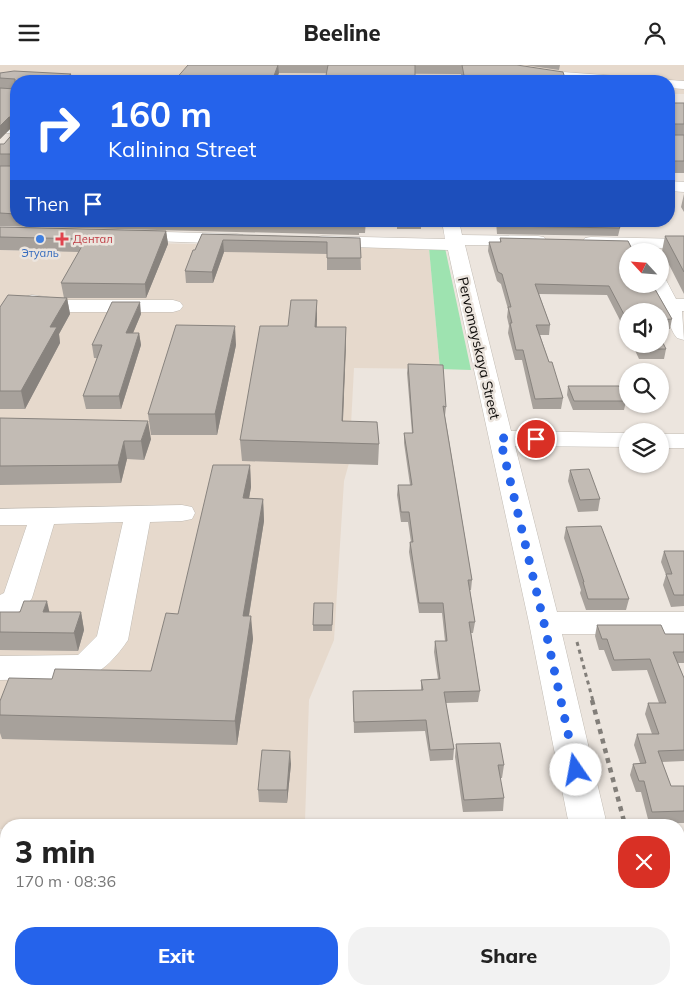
<!DOCTYPE html>
<html lang="en">
<head>
<meta charset="utf-8">
<style>
  :root { --surface:#fff; --page:#f2f2f2; --text:#222; --muted:#767676; --accent:#2563eb }
  body { margin:0; font-family:Mulish,sans-serif; background:var(--page); color:var(--text); height:100vh; display:flex; flex-direction:column; font-size:19px; white-space:nowrap }
  * { box-sizing:border-box; margin:0 }
  p { font-size:16px; color:var(--muted) }
  .icon { flex:none; width:28px; height:28px; fill:none; stroke:currentColor; stroke-width:2; stroke-linecap:round; stroke-linejoin:round }
  .map { position:relative; flex:1; overflow:hidden }
  .panel { position:absolute; left:0px; top:754px; width:685px; height:176px; display:flex; flex-direction:column; background:var(--surface); border-radius:20px 20px 0 0; box-shadow:0 1px 4px #0004 }
  .panel>* { flex:none }
  .hud { position:absolute; left:10px; top:10px; width:665px; height:152px; border-radius:20px; box-shadow:0 1px 4px #0004; background:#2563eb; color:#fff; overflow:hidden }
  .needle { width:32px; rotate:296deg }
  .tools { position:absolute; left:619px; top:178px; display:grid; gap:10px }
  .tools a { display:grid; place-items:center; width:50px; height:50px; border-radius:50%; background:var(--surface); box-shadow:0 1px 4px #0004; font-size:25px }
  .pin { position:absolute; display:grid; place-items:center; width:42px; height:42px; color:#fff; margin:-21px; border:2px solid #fff; border-radius:50%; box-shadow:0 1px 5px #0007 }
  .me { position:absolute; width:55px; margin:-28px; rotate:348deg; stroke-linejoin:round; filter:drop-shadow(0 0 4px #0008) }
  .turn { display:flex; align-items:center; gap:18px; height:105px; padding:0 15px; font-size:22px }
  .turn .icon { width:65px; height:65px; stroke-width:2.5 }
  .turn b { display:block; font-size:35px; line-height:42px }
  .then { display:flex; align-items:center; height:48px; padding:0 15px; background:#0003; gap:10px; font-size:19px }
  .round { display:grid; place-items:center; flex:none; width:52px; height:52px; border-radius:20px; background:var(--page) }
  .overview { display:flex; align-items:center; justify-content:space-between; height:85px; padding:0 15px }
  h1 { font-size:30px; font-weight:800; line-height:38px }
  .cta { display:flex; gap:10px; margin-top:auto; padding:10px 15px }
  .cta a { flex:1; height:58px; border-radius:20px; background:var(--accent); color:#fff; font-size:20px; font-weight:800; line-height:58px; text-align:center }
  .cta a+a { background:var(--page); color:var(--text) }
  header { display:flex; justify-content:space-between; align-items:center; height:65px; padding:0 15px; background:var(--surface); font-size:22px; font-weight:800 }
  .map>svg:first-child { display:block }
</style>
</head>
<body>
<header><svg class="icon" aria-label="menu" viewBox="0 0 24 24"><path d="M4 6h16M4 12h16M4 18h16"/></svg>Beeline<svg class="icon" aria-label="person" viewBox="0 0 24 24"><circle cx="12" cy="8" r="4"/><path d="M4 21q1-7 8-7t8 7"/></svg></header>
<div class="map">
<svg width="684" height="929" viewBox="0 0 684 929">
  <rect width="100%" height="100%" fill="#ece5de"/>
  <path fill="#e6d9cc" d="M0,0H684V29H669V16H16V24H0Z
    M79,177L429,183L440,304L354,303L349,398L344,416L334,575L309,635L305,756L149,760H6V764H0V185L61,187Z"/>
  <path fill="#9ee3b0" d="M429,183H445L471,305L440,304Z
    M121,924H538L539,929H52Z"/>
  <g fill="none" stroke-linecap="round" stroke-linejoin="round">
    <g stroke="#c2bcb4" stroke-width="1">
      <path id="minor" d="M527,2L549,6L631,12L637,16C600,18 559,18 523,9L521,6Z
        M669,15L684,16V24L669,23V16H665Z
        M0,60H16V68H0Z
        M669,116L684,117V127L669,126Z
        M442,156H459L462,170L538,171L544,172L547,176L544,180L538,181L465,180L511,366L628,368V382L515,381L557,547H684V569H562L607,760H569L529,558L448,185L322,181L316,180L313,176L316,172L322,171L445,174Z
        M130,166L237,169L243,170L246,174L243,178L237,179L124,175L121,171L124,167Z
        M591,172L684,174V184L585,181L582,177L585,173Z
        M660,214L666,215L676,234H684V246H682L684,275L677,273L674,269L649,219H660Z
        M32,230L68,235H173L180,237L183,241L180,245L173,247H68L25,240L22,236L25,232Z
        M660,369H684V383H660Z
        M182,440L192,442L195,448L192,454L182,456L150,457L128,575C118,590 103,607 86,613L0,615V591L78,590L97,571L123,457L54,459L32,533C25,545 13,551 0,554V530L4,528L27,460H0V444Z
        M0,883H6V923H0Z
        M601,924H644L646,929H602Z"/>
    </g>
    <path stroke="#827e79" stroke-width="3" stroke-dasharray="4 4" stroke-linecap="butt" d="M577,577L593,636"/>
    <path stroke="#827e79" stroke-width="4.5" stroke-dasharray="5 5" stroke-linecap="butt" d="M592,635L625,760
      M669,924L670,929"/>
    <use href="#minor" fill="#fff" fill-rule="evenodd"/>
  </g>
  <path fill="#a7a19b" d="M188,0H517L566,16H462L461,9L279,8Z
    M524,0H560L559,5Z
    M0,8L71,9V13H98V16H16V156H366L365,168H359V170L0,161V101H15H0V79H4L15,66V63H11L0,74Z
    M669,38H684V108H669Z
    M684,129V147L681,142Z
    M397,156H421V164H397Z
    M496,156H616L620,163L618,171L497,169Z
    M0,162L166,166L168,179L146,233H64H67L70,249L59,269L60,278L25,344H0V242L64,233L61,218L79,187L0,185Z
    M202,169L360,173L361,205H327V189L224,187L213,218H186L185,206L195,185Z
    M665,171H684V229L662,186Z
    M500,173L628,176L672,254L670,264H660V246H628V271L607,230L539,229L550,260L549,270H540L549,297L563,333L561,344H533L522,295H515L508,268L509,261L507,252L508,244L501,219L497,216L488,186L489,177H500Z
    M141,249L133,268H139L141,280L121,344H86L83,331L97,293H94L92,280Z
    M317,254V262H346L343,356L379,379L378,400L242,396L240,375L288,261Z
    M632,279H660L666,284L664,294H639Z
    M236,280L217,370H151L148,349Z
    M408,299L446,342L445,351L472,515L471,525H470L475,557L473,568H471L480,626L478,637L446,638L454,684L453,695L430,696L425,666L354,668L353,626L421,625V615L438,614L434,587L435,576H445L442,548H419L409,487L410,477H411L408,457H401L397,430L398,420H410L404,378V368H412L407,308Z
    M568,321L626,336L624,345H573L567,330Z
    M0,353L151,374L144,395L127,394L121,418L0,420Z
    M250,400L251,422L249,433L263,434L264,456L249,551L253,574L237,680L2,674L0,668V636L52,614L151,606L178,549Z
    M570,405L600,434L598,446L578,447L568,416Z
    M566,462L629,534L626,545H586L580,528L581,525L564,473Z
    M664,486H684V541L671,542L663,520L666,510L661,497Z
    M333,545L332,566H313V560Z
    M0,547H81L84,565L78,586L0,585Z
    M597,560L665,569H684V598H678L684,613V696L662,697L671,721H684V758H649L641,727H636L630,710L633,699L640,698L634,680L637,669H652L645,649L648,638H659L647,605L612,606L604,585H599L595,571Z
    M456,679L504,700L502,713H500L504,733L503,746L463,747L455,692Z
    M291,699L287,738L259,737L258,725Z
    M679,788H684V820H679Z
    M0,800H6V850L0,851Z"/>
  <path fill="#88837e" d="M278,0L279,8L276,16H272Z
    M71,9L72,16L65,13Z
    M9,52H15L16,63H11L0,74V61Z
    M166,166L168,179L146,233L145,219Z
    M223,175L224,187L213,218L212,207Z
    M67,233L70,249L59,269L60,278L25,344L21,326L50,262Z
    M317,235V254L315,281V262Z
    M140,237L141,249L128,280L126,268Z
    M235,261L236,280L217,370L215,349Z
    M346,262V281L342,377V356Z
    M139,268L141,280L121,344L119,331Z
    M148,356L151,374L144,395L141,376Z
    M124,376L127,394L121,418L118,400Z
    M250,400L251,422L245,456L243,433Z
    M263,434L264,456L245,574L243,551Z
    M47,536L51,554L43,547Z
    M81,547L84,565L78,586L74,568Z
    M251,551L253,574L237,680L235,656Z
    M290,686L291,699L287,738V725Z"/>
  <path fill="#c2bbb4" stroke="#88837e" d="M188,0H278L272,16H174Z
    M328,0H415V16H325Z
    M462,0H517L563,7L566,16H465Z
    M14,6L71,9L65,13H98L96,16H16V149L0,148V101H15V89H0V79H4L15,66V52H9L0,61V23L15,24V14L0,13V8Z
    M669,38H684V59H670V70H684V96H669Z
    M332,156H359V157Z
    M497,156H616L620,163L498,161Z
    M0,162L166,166L145,219L61,218L86,174L0,172Z
    M202,169L360,173L361,193H327V177L223,175L212,207L185,206L193,185H195Z
    M665,171H684V207Z
    M500,173L628,176L633,186H628V219H652L672,254L660,255V246H628V257L609,221L535,219L550,260H536L549,297H552L563,333L535,334L523,285H516L510,258H512L508,242H511L502,209L498,207L489,177H501Z
    M8,230L67,233L50,262H57L21,326H0V242Z
    M291,235H317L315,262H346L342,356L377,357L379,379L240,375L260,261H288Z
    M112,237H140L126,268H139L119,331H83L102,280H92Z
    M176,260L235,261L215,349H148Z
    M660,272L666,284H641L639,279H660Z
    M408,299L443,300L446,342L443,341L472,515H468L475,557H469L480,626L444,627L454,684L430,685L426,655L354,657L353,626L423,625L421,615L440,614L435,576H447L443,538H419L410,477H413L409,447H401L398,420H412L404,368H413Z
    M568,321H619L626,336H574Z
    M0,353L148,356L141,376H124L118,400L0,401Z
    M213,400H250L243,433L263,434L243,551H251L235,656L0,650V636L9,613L52,614L55,604L151,606L166,548L178,549Z
    M589,404L600,434L580,435L570,405Z
    M601,461L629,534H588L583,517H584L566,462Z
    M664,486H684V530H674L666,509H672Z
    M24,536H47L43,547H81L74,568L0,567V547H20Z
    M314,538H333L332,560H313Z
    M597,560H661L665,569H684V587H673L684,613V685L658,686L671,721H684V746L652,747L644,716H639L633,699L646,698L637,669H659L648,638H666L650,594L614,595L607,574H602Z
    M500,678L504,700H498L504,733L464,735L456,679Z
    M262,685L290,686L287,725H258Z
    M679,788H684V809L679,810Z
    M0,800H6V839H0Z"/>
  <g fill="none" stroke-linecap="round" stroke-linejoin="round">
    <path stroke="#2563eb" stroke-width="9" stroke-dasharray="0 16.2" d="M536,374L500,373L544,558L576,705"/>
  </g>
  <circle fill="#3f7fe0" stroke="#ece5de" stroke-width="2" cx="40" cy="174" r="5"/>
  <path fill="#e0444e" stroke="#ece5de" stroke-width="2" d="M59.5 166.5h5v5h5v5h-5v5h-5v-5h-5v-5h5z"/>
  <g text-anchor="middle" stroke-width="5" stroke-linejoin="round" paint-order="stroke">
    <g font-size="11" fill="#be3a42" stroke="#ece5de" text-anchor="start">
      <text x="73" y="178">Дентал</text>
    </g>
    <g font-size="11" fill="#366cbe" stroke="#ece5de">
      <text x="40" y="192">Этуаль</text>
    </g>
    <g font-size="14" fill="#0d0b09" stroke="#ece5de">
      <text transform="translate(479 283) rotate(77)" y="5">Pervomayskaya Street</text>
    </g>
  </g>
</svg>
<div class="tools">
<a><svg class="needle" viewBox="-14 -14 28 28"><path d="M0-13l5 13h-10z" fill="#e53935"/><path d="M0 13l5-13h-10z" fill="#767676"/></svg></a>
<a><svg class="icon" aria-label="sound" viewBox="0 0 24 24"><path d="M4 9h4l5-4v14l-5-4H4zM17 9q2 3 0 6"/></svg></a>
<a><svg class="icon" aria-label="search" viewBox="0 0 24 24"><circle cx="10" cy="10" r="6"/><path d="M15 15l6 6"/></svg></a>
<a><svg class="icon" aria-label="layers" viewBox="0 0 24 24"><path d="M12 4l9 5-9 5-9-5zM3 14l9 5 9-5"/></svg></a>
</div>
<div class="pin" style="left:536px;top:374px;background:#d93025"><svg class="icon" aria-label="arrive" viewBox="0 0 24 24"><path d="M6 21V4h12l-3 4 3 4H6"/></svg></div>
<svg class="me" style="left:576px;top:705px" viewBox="-20 -20 40 40"><circle r="19" fill="#fff"/><path d="M0-13L10 11 0 6-10 11z" fill="#2563eb"/></svg>
<div class="hud">
<div class="turn"><svg class="icon" aria-label="right" viewBox="0 0 24 24"><path d="M7 20v-9h11M14 6l5 5-5 5"/></svg><div><b>160 m</b>Kalinina Street</div></div>
<div class="then">Then<svg class="icon" aria-label="arrive" viewBox="0 0 24 24"><path d="M6 21V4h12l-3 4 3 4H6"/></svg></div>
</div>
<section class="panel">
<div class="overview"><div><h1>3 min</h1><p>170 m · 08:36</p></div><a class="round" style="background:#d93025;color:#fff"><svg class="icon" aria-label="close" viewBox="0 0 24 24"><path d="M6 6l12 12M18 6L6 18"/></svg></a></div>
<div class="cta"><a>Exit</a><a>Share</a></div>
</section>
</div>
</body>
</html>
